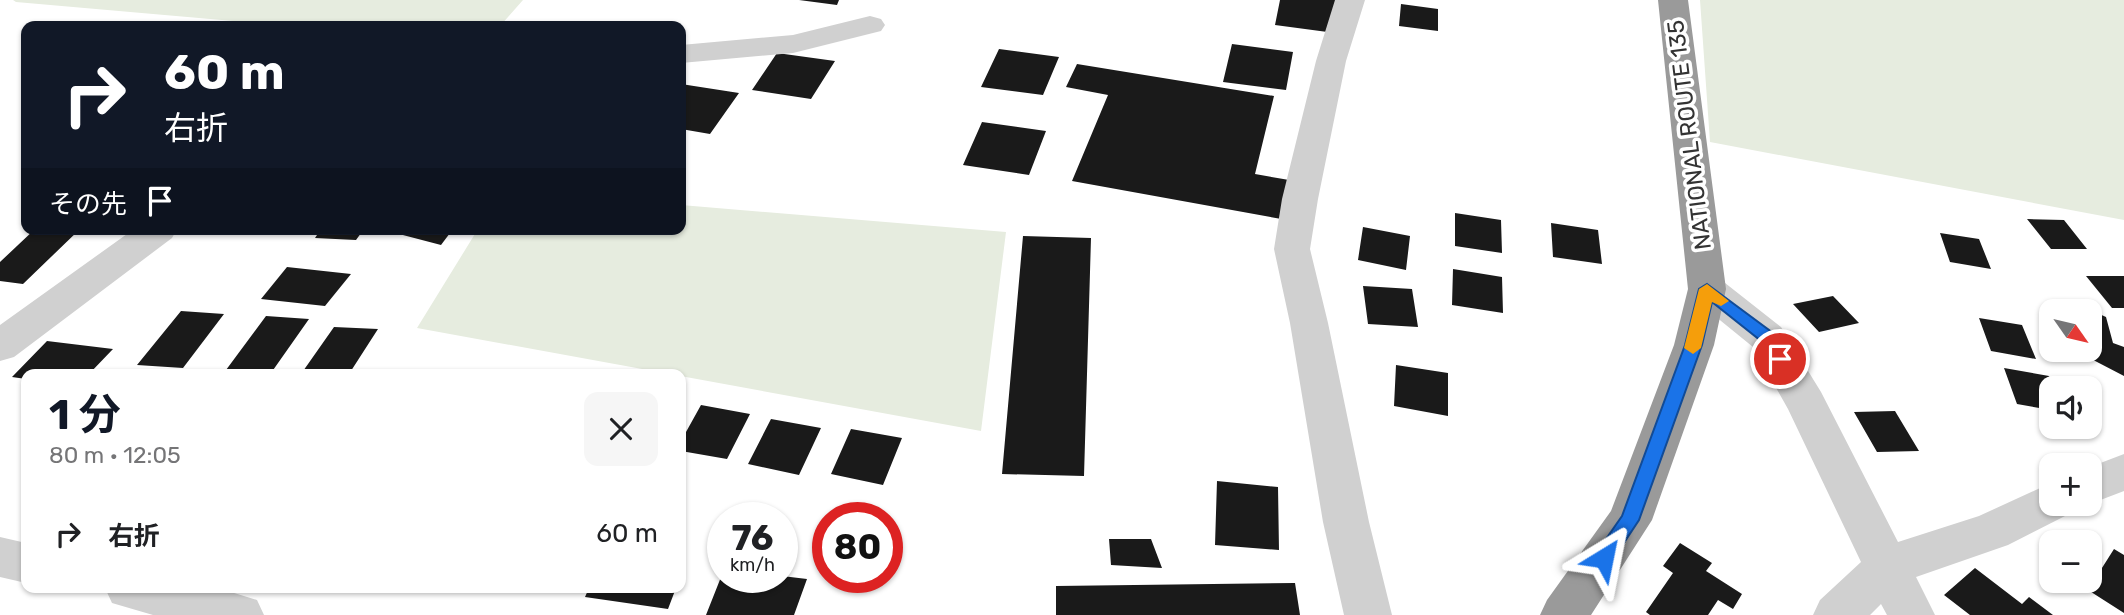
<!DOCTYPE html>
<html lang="ja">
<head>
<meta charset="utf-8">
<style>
  :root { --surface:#fff; --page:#f6f6f6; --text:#202124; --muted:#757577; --accent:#111827 }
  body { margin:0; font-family:Rubik,"Noto Sans JP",sans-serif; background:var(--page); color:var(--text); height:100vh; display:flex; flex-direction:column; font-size:26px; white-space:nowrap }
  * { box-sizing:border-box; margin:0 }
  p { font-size:23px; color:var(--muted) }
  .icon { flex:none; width:38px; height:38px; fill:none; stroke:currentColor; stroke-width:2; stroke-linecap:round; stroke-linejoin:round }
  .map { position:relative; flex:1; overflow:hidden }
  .drawer { position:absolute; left:21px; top:369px; width:665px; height:224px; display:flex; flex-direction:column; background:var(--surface); border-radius:14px; box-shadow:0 2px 5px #0004 }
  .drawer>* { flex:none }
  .hud { position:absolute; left:21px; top:21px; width:665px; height:214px; border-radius:14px; box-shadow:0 2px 5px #0004; background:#111827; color:#fff; overflow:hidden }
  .needle { width:46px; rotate:124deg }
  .fabs { position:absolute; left:2039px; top:299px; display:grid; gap:14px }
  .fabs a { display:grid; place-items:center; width:63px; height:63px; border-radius:14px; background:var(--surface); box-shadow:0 2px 5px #0004; font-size:35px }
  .speed { position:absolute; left:707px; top:502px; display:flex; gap:14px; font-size:35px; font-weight:700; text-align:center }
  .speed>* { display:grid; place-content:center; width:91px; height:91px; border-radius:50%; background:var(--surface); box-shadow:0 2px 5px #0004; line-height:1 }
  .speed small { font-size:18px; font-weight:400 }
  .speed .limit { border:10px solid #d22; background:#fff; color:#111 }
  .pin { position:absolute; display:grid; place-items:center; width:60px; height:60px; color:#fff; margin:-30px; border:4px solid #fff; border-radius:50%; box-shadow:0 2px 7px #0007 }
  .me { position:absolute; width:77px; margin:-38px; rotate:35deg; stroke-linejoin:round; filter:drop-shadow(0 0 5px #0008) }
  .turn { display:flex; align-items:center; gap:24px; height:147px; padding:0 28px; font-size:32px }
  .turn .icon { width:91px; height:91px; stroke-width:2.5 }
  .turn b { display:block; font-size:49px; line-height:60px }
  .then { display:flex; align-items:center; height:66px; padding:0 28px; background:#0003; gap:14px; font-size:26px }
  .round { display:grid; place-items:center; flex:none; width:74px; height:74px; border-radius:14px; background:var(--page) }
  .headline { display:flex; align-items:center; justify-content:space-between; height:119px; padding:0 28px }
  h1 { font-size:42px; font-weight:700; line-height:52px; color:var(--accent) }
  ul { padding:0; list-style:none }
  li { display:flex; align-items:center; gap:21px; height:91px; padding:0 28px }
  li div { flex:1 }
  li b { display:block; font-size:26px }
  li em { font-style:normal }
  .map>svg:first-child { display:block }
</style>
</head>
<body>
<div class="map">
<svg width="2124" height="615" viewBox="0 0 2124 615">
  <rect width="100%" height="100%" fill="#fff"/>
  <path fill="#e6ecdf" d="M13,0H523L500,26H289L16,2Z
    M1700,0H2124V220L1710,142Z
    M681,205L1006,232L981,431L417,328L478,229H681Z"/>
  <path fill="#1a1a1a" d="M799,0H839L837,5Z
    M1280,0H1339L1335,33L1275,25Z
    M1401,4L1438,9V31L1399,26Z
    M1232,44L1293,52L1286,90L1223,82Z
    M999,49L1059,57L1043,95L981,87Z
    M777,53L835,61L811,99L752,90Z
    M1077,64L1274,96L1255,174L1295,181L1287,220L1072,181L1108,95L1066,87Z
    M681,84L739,93L710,134L681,129Z
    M982,122L1046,131L1029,175L963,165Z
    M1455,213L1501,220L1502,253L1455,246Z
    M2027,219L2064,220L2087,249H2051Z
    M1551,223L1598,230L1602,264L1553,257Z
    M1363,227L1410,236L1406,270L1358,260Z
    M35,229H80L23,284L0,281V262Z
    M321,229H364L356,240L315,238Z
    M380,229H453L441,245Z
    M1940,233L1979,239L1991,269L1950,262Z
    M1023,236L1091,238L1084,476L1002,474Z
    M287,267L351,274L325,306L261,299Z
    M1453,269L1502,277L1503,313L1452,305Z
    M2086,276H2124V308H2112Z
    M1363,286L1412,289L1418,327L1368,324Z
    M1833,296L1859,323L1819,332L1793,304Z
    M2066,299L2106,317L2113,343L2124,347V376L2074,350H2090V312H2063Z
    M181,311L224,314L183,368L137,365Z
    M266,316L309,319L271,373L226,370Z
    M1979,318L2022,325L2036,359L1991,351Z
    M334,327L378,329L349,374H301Z
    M47,341L113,349L89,374H26V379L12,377Z
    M1396,365L1448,373V416L1394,406Z
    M2004,368L2049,376L2054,388H2051V410L2017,404Z
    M701,405L750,414L727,459L681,451V441Z
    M1895,411L1919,451L1877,452L1854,412Z
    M771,419L821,428L799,475L748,464Z
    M851,429L902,438L883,485L831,474Z
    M1217,481L1278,487L1279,550L1215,545Z
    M1109,539H1151L1162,568L1111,565Z
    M1680,543L1712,563L1706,571L1742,594L1733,609L1718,600L1708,615H1650L1646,612L1673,573L1663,566Z
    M2114,549L2124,555V613L2088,590Z
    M1975,568L2022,604L2029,597L2053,615H1970L1944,595Z
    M723,572V578L782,576L807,579L794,615H706Z
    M1295,583L1300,615H1056V586Z
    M589,588H676L668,609L585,597Z"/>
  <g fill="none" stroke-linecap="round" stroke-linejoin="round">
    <path fill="#d0d0d0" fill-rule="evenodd" d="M1335,0H1365L1346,61L1318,199L1310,249L1328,323L1369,522L1392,615H1344L1323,522L1290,323L1274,249L1282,199L1316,61Z
      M870,16L881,19L885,25L881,31L793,53L681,63V45L793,35Z
      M134,229H177L172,238L14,357L0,361V325Z
      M1707,275L1720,279L1781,327L1821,392L1898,542L1979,516L2051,483V504H2072L2067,515L2008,545L1916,577L1935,615H1887L1881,604L1870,615H1813L1820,600L1861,562L1788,409L1753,347L1694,299L1688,289L1694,279Z
      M2124,454V491L2090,504H2089L2090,467Z
      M0,537L26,543V583L0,577Z
      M105,588H218L257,600L264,615H153L112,603Z"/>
    <path fill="#9a9a9a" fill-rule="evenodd" d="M1658,0H1688L1726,289L1714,345L1652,520L1591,615H1540L1547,600L1611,511L1674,345L1688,289Z"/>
  </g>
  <path fill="#1a73e8" stroke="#114b97" stroke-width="2" d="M1707,284L1773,333L1788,359L1786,364H1774L1761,341L1712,302L1702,345L1639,520L1610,564L1604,566L1597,564L1594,558L1597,552L1622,516L1685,345L1699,289Z"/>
  <path fill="#f59e0b" d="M1707,284L1729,301L1721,306L1712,302L1701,348L1693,354L1684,348L1699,289Z"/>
  <g text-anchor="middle" stroke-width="7" stroke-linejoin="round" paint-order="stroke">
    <g font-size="23" fill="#333" stroke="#fff">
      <text transform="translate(1689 135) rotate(-97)" y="8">NATIONAL ROUTE 135</text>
    </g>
  </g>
</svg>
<div class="fabs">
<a><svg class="needle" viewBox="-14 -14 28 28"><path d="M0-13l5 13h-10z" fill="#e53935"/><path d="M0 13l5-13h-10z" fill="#757577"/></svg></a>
<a><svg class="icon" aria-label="sound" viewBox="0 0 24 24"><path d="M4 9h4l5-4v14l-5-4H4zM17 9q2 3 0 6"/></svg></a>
<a>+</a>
<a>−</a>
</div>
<div class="speed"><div>76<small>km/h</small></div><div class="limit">80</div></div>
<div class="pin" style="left:1780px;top:359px;background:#d93025"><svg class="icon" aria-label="arrive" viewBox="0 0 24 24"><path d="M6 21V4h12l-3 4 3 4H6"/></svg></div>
<svg class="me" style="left:1604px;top:558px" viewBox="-20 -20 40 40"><path d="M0-17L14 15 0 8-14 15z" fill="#1a73e8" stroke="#fff" stroke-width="4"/></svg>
<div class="hud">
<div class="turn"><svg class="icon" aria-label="right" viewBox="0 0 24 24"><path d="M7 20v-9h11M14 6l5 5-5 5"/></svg><div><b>60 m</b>右折</div></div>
<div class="then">その先<svg class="icon" aria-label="arrive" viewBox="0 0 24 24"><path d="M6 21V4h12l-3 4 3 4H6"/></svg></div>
</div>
<section class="drawer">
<div class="headline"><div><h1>1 分</h1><p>80 m · 12:05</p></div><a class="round"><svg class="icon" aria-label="close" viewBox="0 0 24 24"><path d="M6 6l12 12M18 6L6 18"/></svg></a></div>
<ul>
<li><svg class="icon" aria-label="right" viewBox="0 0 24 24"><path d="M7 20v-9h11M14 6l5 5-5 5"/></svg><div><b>右折</b></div><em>60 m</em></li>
</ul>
</section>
</div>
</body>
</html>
